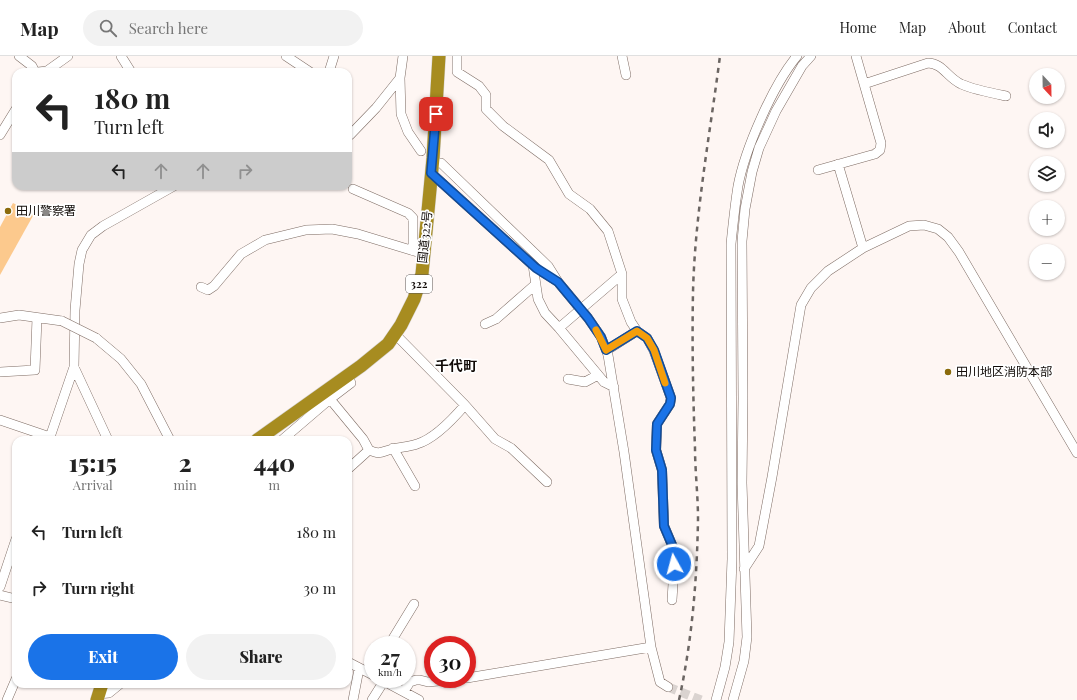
<!DOCTYPE html>
<html lang="en">
<head>
<meta charset="utf-8">
<style>
  :root { --surface:#fff; --page:#f2f2f2; --text:#222; --muted:#767676; --line:#e0e0e0; --accent:#1a73e8 }
  body { margin:0; font-family:"Playfair Display","Noto Sans JP",serif; background:var(--page); color:var(--text); height:100vh; display:flex; flex-direction:column; font-size:15px; white-space:nowrap }
  * { box-sizing:border-box; margin:0 }
  p { font-size:13px; color:var(--muted) }
  .icon { flex:none; width:22px; height:22px; fill:none; stroke:currentColor; stroke-width:2; stroke-linecap:round; stroke-linejoin:round }
  .map { position:relative; flex:1; overflow:hidden }
  .sheet { position:absolute; left:12px; top:380px; width:340px; height:252px; display:flex; flex-direction:column; background:var(--surface); border-radius:12px; box-shadow:0 1px 3px #0004 }
  .sheet>* { flex:none }
  .guide { position:absolute; left:12px; top:12px; width:340px; height:122px; border-radius:12px; box-shadow:0 1px 3px #0004; background:#fff; color:var(--text); overflow:hidden }
  .needle { width:26px; rotate:158deg }
  .fabs { position:absolute; left:1029px; top:12px; display:grid; gap:8px }
  .fabs a { display:grid; place-items:center; width:36px; height:36px; border-radius:50%; background:var(--surface); box-shadow:0 1px 3px #0004; font-size:20px }
  .speed { position:absolute; left:364px; top:580px; display:flex; gap:8px; font-size:20px; font-weight:700; text-align:center }
  .speed>* { display:grid; place-content:center; width:52px; height:52px; border-radius:50%; background:var(--surface); box-shadow:0 1px 3px #0004; line-height:1 }
  .speed small { font-size:10px; font-weight:400 }
  .speed .limit { border:6px solid #d22; background:#fff; color:#111 }
  .pin { position:absolute; display:grid; place-items:center; width:34px; height:34px; color:#fff; margin:-17px; border-radius:8px; box-shadow:0 2px 6px #0006 }
  .me { position:absolute; width:44px; margin:-22px; rotate:353deg; stroke-linejoin:round; filter:drop-shadow(0 0 3px #0008) }
  .turn { display:flex; align-items:center; gap:14px; height:84px; padding:0 16px; font-size:18px }
  .turn .icon { width:52px; height:52px; stroke-width:2.5 }
  .turn b { display:block; font-size:28px; line-height:34px }
  .lanes { display:flex; align-items:center; height:38px; padding:0 16px; background:#0003; justify-content:center; gap:20px; direction:ltr }
  .lanes .off { opacity:.35 }
  .eta { display:flex; justify-content:space-evenly; align-items:center; height:68px; text-align:center }
  .eta b { font-size:24px; font-weight:800; line-height:28px }
  .action { display:flex; gap:8px; margin-top:auto; padding:8px 16px }
  .action a { flex:1; height:46px; border-radius:24px; background:var(--accent); color:#fff; font-size:16px; font-weight:800; line-height:46px; text-align:center }
  .action a+a { background:var(--page); color:var(--text) }
  ul { padding:0; list-style:none }
  li { display:flex; align-items:center; gap:12px; height:56px; padding:0 16px }
  li div { flex:1 }
  li b { display:block; font-size:15px }
  li em { font-style:normal }
  header { display:flex; align-items:center; gap:24px; box-sizing:border-box; height:56px; padding:0 20px; background:var(--surface); border-bottom:1px solid var(--line) }
  header strong { font-size:19px }
  nav { display:flex; gap:22px; margin-inline-start:auto; font-size:14px }
  .search { width:280px; height:36px; background:var(--page); display:flex; align-items:center; gap:10px; box-sizing:border-box; padding:0 14px; border-radius:22px; color:var(--muted); font-size:15px }
  .map>svg:first-child { display:block }
</style>
</head>
<body>
<header>
<strong>Map</strong>
<div class="search"><svg class="icon" aria-label="search" viewBox="0 0 24 24"><circle cx="10" cy="10" r="6"/><path d="M15 15l6 6"/></svg>Search here</div>
<nav><a>Home</a><a>Map</a><a>About</a><a>Contact</a></nav>
</header>
<div class="map">
<svg width="1077" height="644" viewBox="0 0 1077 644">
  <rect width="100%" height="100%" fill="#fef6f3"/>
  <path fill="#fcc98d" d="M13,147L34,158L0,219V171Z"/>
  <g fill="none" stroke-linecap="round" stroke-linejoin="round">
    <path stroke="#dad3d0" stroke-width="9" stroke-dasharray="9 4.5" stroke-linecap="butt" d="M668,631L701,644"/>
    <g stroke="#7e6c64" stroke-width="10">
      <path id="minor" d="M19,0L32,10L35,16
        M121,0L131,16
        M286,0L310,16
        M403,0L400,22L401,58L408,76L421,95
        M457,0V16L479,30L486,39V53L503,70L549,104L569,138L590,153L608,175L622,218V243L631,266L637,275L607,294
        M622,0L626,19
        M38,16L47,15L68,0
        M329,16L334,0
        M864,28L928,7C942,7 948,22 961,28C975,34 991,37 1006,40
        M0,79L16,53
        M348,80L350,79L376,52L400,22
        M441,107L548,210L558,226L588,262L601,281L608,299L624,396L651,591L660,626L668,631
        M838,108L863,192
        M818,114L875,98L880,94L881,87L856,0
        M431,117L536,212L557,225
        M353,133L408,157L413,162V195
        M533,209L538,243L545,257L559,272L622,218
        M201,231L208,234L214,230L241,198L265,184L306,174L332,173L358,178L424,198
        M0,262L19,259L62,265
        M485,268L496,263L536,228
        M559,272L604,326L614,331
        M637,275L647,282L654,295L671,342L670,348L657,368L656,394L662,414L664,470L675,496L672,544
        M395,278L465,349L495,383L511,392L547,426
        M96,282L121,303L141,328L170,384
        M74,311L108,384
        M0,316L35,314L37,262
        M346,321L351,327L330,343L363,383L369,394
        M568,323L585,326L598,319
        M0,364L50,381
        M49,384L74,311L75,254L79,208L82,194L91,179L103,170L174,130
        M282,384L330,343
        M393,392L415,430
        M348,413L369,394C380,399 381,396 392,393C400,391 409,391 417,388C434,383 453,363 465,349
        M744,513L759,490L772,421L801,249L811,232L828,215L863,192L909,170L924,169L938,173L948,181L959,196L1077,397
        M0,531L16,483
        M0,539L16,543
        M389,589L414,548
        M348,606L373,619
        M467,622L651,591
        M380,623L419,644
        M404,635L410,626L416,624H420L428,626L459,623
        M98,638L109,637L120,628
        M7,644L16,623
        M353,644L359,613
        M372,644L384,625
        M716,644L725,611L729,586L732,503L731,188C733,168 735,149 738,130C745,93 773,29 797,0
        M733,644L744,605L747,581L742,427L743,342L742,185L745,153L752,116L759,92L776,55L802,10L811,0"/>
    </g>
    <g stroke="#d4d3d3" stroke-width="14">
      <path id="highway" d="M257,384L361,310L388,288L401,269L414,243L422,218L433,102L439,0
        M97,644L102,628"/>
    </g>
    <use href="#minor" stroke="#fff" stroke-width="9"/>
    <use href="#highway" stroke="#a78c20" stroke-width="13"/>
    <path stroke="#6b6562" stroke-width="2.5" stroke-dasharray="5 5" stroke-linecap="butt" d="M679,644C692,585 697,524 698,463C698,439 695,415 695,392C693,340 692,287 693,236C695,157 710,78 720,0"/>
    <g stroke="#7e6c64" stroke-width="10" stroke-linecap="butt">
      <path id="minor-bridge" d="M62,265L96,282"/>
    </g>
    <use href="#minor-bridge" stroke="#fff" stroke-width="9"/>
  </g>
  <g fill="none" stroke-linecap="round" stroke-linejoin="round">
    <g stroke="#114b97" stroke-width="10">
      <path id="route" d="M436,58L431,117L536,212L558,226L588,262L601,281L606,294L637,275L647,282L654,294L671,342L670,348L657,368L656,394L662,414L664,470L675,496L674,508"/>
    </g>
    <use href="#route" stroke="#1a73e8" stroke-width="7"/>
    <path stroke="#f59e0b" stroke-width="7" d="M596,274L606,294L637,275L647,282L654,294L665,327"/>
  </g>
  <g fill="#8b6a0b" stroke="#fff" stroke-width="1.5">
    <circle cx="8" cy="155" r="4"/>
    <circle cx="948" cy="316" r="4"/>
  </g>
  <g text-anchor="middle" stroke-width="3.5" stroke-linejoin="round" paint-order="stroke">
    <rect fill="#fff" stroke="#585452" stroke-width="1" x="406" y="219" width="26" height="18" rx="3"/>
    <g font-size="11" font-weight="bold" fill="#110b08">
      <text x="419" y="232">322</text>
    </g>
    <g font-size="12" fill="#110b08" stroke="#fff" text-anchor="start">
      <text x="16" y="159">田川警察署</text>
      <text x="956" y="320">田川地区消防本部</text>
    </g>
    <g font-size="12" fill="#110b08" stroke="#fff">
      <text transform="translate(425 181) rotate(-84)" y="4">国道322号</text>
    </g>
    <g font-size="14" font-weight="bold" fill="#110b08" stroke="#fff">
      <text x="456" y="315">千代町</text>
    </g>
  </g>
</svg>
<div class="fabs">
<a><svg class="needle" viewBox="-14 -14 28 28"><path d="M0-13l5 13h-10z" fill="#e53935"/><path d="M0 13l5-13h-10z" fill="#767676"/></svg></a>
<a><svg class="icon" aria-label="sound" viewBox="0 0 24 24"><path d="M4 9h4l5-4v14l-5-4H4zM17 9q2 3 0 6"/></svg></a>
<a><svg class="icon" aria-label="layers" viewBox="0 0 24 24"><path d="M12 4l9 5-9 5-9-5zM3 14l9 5 9-5"/></svg></a>
<a>+</a>
<a>−</a>
</div>
<div class="speed"><div>27<small>km/h</small></div><div class="limit">30</div></div>
<div class="pin" style="left:436px;top:58px;background:#d93025"><svg class="icon" aria-label="arrive" viewBox="0 0 24 24"><path d="M6 21V4h12l-3 4 3 4H6"/></svg></div>
<svg class="me" style="left:674px;top:508px" viewBox="-20 -20 40 40"><circle r="17" fill="#1a73e8" stroke="#fff" stroke-width="3"/><path d="M0-11L8 9 0 5-8 9z" fill="#fff"/></svg>
<div class="guide">
<div class="turn"><svg class="icon" aria-label="left" viewBox="0 0 24 24"><path d="M17 20v-9H6M10 6l-5 5 5 5"/></svg><div><b>180 m</b>Turn left</div></div>
<div class="lanes"><svg class="icon" aria-label="left" viewBox="0 0 24 24"><path d="M17 20v-9H6M10 6l-5 5 5 5"/></svg><svg class="icon off" aria-label="ahead" viewBox="0 0 24 24"><path d="M12 20V5M6 11l6-6 6 6"/></svg><svg class="icon off" aria-label="ahead" viewBox="0 0 24 24"><path d="M12 20V5M6 11l6-6 6 6"/></svg><svg class="icon off" aria-label="right" viewBox="0 0 24 24"><path d="M7 20v-9h11M14 6l5 5-5 5"/></svg></div>
</div>
<section class="sheet">
<div class="eta">
<div><b>15:15</b><p>Arrival</p></div>
<div><b>2</b><p>min</p></div>
<div><b>440</b><p>m</p></div>
</div>
<ul>
<li><svg class="icon" aria-label="left" viewBox="0 0 24 24"><path d="M17 20v-9H6M10 6l-5 5 5 5"/></svg><div><b>Turn left</b></div><em>180 m</em></li>
<li><svg class="icon" aria-label="right" viewBox="0 0 24 24"><path d="M7 20v-9h11M14 6l5 5-5 5"/></svg><div><b>Turn right</b></div><em>30 m</em></li>
</ul>
<div class="action"><a>Exit</a><a>Share</a></div>
</section>
</div>
</body>
</html>
